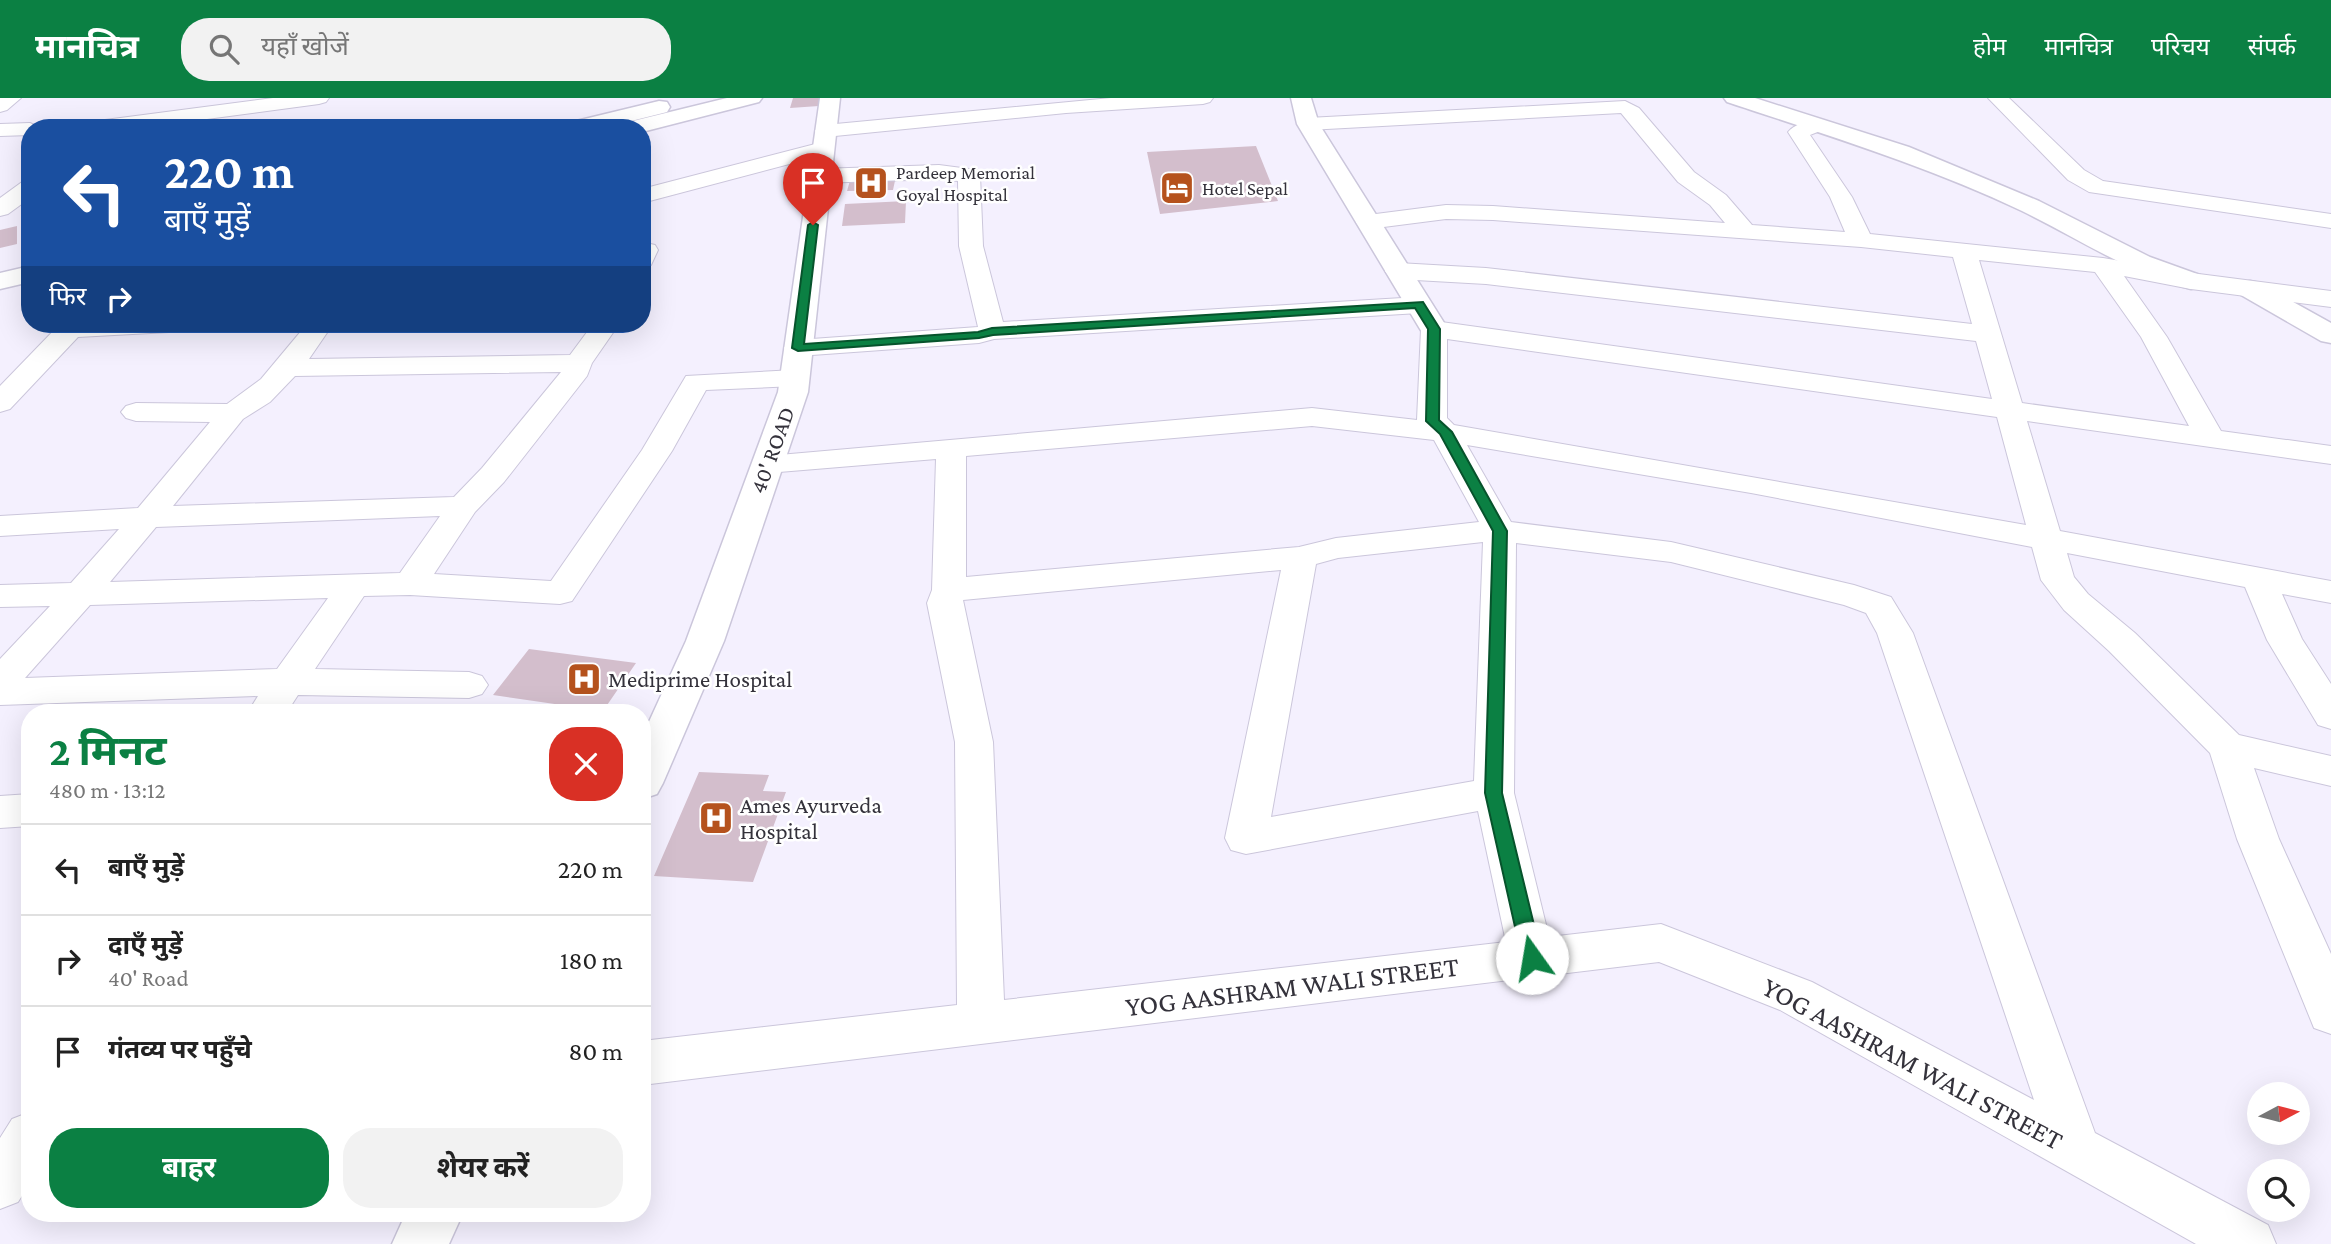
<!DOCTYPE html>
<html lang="hi">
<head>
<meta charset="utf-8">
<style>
  :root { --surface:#fff; --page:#f2f2f2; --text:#222; --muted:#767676; --line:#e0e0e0; --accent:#0b8043 }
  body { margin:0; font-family:"Crimson Pro","Noto Sans Devanagari",serif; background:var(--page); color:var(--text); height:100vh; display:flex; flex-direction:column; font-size:26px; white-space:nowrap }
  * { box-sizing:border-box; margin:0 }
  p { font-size:23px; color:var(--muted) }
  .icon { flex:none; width:38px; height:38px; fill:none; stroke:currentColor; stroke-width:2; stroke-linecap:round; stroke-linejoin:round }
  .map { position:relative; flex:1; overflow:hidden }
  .drawer { position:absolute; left:21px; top:606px; width:630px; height:518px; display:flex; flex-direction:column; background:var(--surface); border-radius:28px; box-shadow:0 7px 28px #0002 }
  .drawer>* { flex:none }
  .guide { position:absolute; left:21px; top:21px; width:630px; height:214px; border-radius:28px; box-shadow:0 7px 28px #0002; background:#1a4fa0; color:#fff; overflow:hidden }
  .needle { width:46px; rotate:83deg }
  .controls { position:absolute; left:2247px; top:984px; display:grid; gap:14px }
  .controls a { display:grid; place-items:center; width:63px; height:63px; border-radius:50%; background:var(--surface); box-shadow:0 7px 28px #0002; font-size:35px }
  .pin { position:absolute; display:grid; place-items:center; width:60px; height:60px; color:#fff; margin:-72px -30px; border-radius:50% 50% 50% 0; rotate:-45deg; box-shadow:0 0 7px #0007 }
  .pin .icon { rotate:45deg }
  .me { position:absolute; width:77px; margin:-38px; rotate:347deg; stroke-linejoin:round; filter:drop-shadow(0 0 5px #0008) }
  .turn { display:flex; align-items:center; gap:24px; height:147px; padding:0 28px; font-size:32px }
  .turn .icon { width:91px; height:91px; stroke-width:2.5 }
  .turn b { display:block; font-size:49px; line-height:60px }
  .then { display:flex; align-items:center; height:66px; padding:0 28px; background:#0003; gap:14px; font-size:26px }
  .round { display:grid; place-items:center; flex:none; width:74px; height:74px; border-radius:28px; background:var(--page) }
  .head { display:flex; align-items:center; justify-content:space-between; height:119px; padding:0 28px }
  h1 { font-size:42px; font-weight:700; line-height:52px; color:var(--accent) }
  .button { display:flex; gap:14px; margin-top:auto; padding:14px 28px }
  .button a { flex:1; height:80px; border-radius:28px; background:var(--accent); color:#fff; font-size:28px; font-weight:700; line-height:80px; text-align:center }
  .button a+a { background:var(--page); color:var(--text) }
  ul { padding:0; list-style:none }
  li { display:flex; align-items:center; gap:21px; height:91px; padding:0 28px; border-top:2px solid var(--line) }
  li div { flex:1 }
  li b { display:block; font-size:26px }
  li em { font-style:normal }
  header { display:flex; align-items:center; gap:42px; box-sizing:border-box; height:98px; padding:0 35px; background:var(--accent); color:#fff }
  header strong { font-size:33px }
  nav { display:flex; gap:38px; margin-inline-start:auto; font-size:24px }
  .search { width:490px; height:63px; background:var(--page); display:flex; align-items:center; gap:18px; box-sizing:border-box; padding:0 24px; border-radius:28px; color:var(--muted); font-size:26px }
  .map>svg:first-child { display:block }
</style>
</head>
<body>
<header>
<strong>मानचित्र</strong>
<div class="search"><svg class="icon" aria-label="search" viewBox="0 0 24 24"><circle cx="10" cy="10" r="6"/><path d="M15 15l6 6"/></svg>यहाँ खोजें</div>
<nav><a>होम</a><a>मानचित्र</a><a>परिचय</a><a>संपर्क</a></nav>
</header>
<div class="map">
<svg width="2331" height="1146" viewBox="0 0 2331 1146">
  <rect width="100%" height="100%" fill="#f4f0fe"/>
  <path fill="#d3becc" d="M793,0H820L819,8L790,10Z
    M1256,48L1278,103L1160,116L1147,54Z
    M896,78L893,92L847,93L851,79Z
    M906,103L905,125L842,128L845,106Z
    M17,128V146L0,150V132Z
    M529,551L636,565L603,613L493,597Z
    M699,674L769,677L763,693L786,694L753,784L654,778Z"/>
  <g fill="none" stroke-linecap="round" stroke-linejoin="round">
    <g stroke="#cbc6db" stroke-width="2">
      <path id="street" d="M0,0H21L7,12L0,14Z
        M273,0H329L326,4L319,6L139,30H50L53,26L105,22Z
        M1111,0H1213L1210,4L1203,6L1066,15L825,39L818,37L815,33L818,29L825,27Z
        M1988,0H2009L2084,72L2103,83L2331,116V130L2089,94L2068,82Z
        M1625,3L1639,10L1694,74L1726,97L1752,127L1845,134L1830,99L1788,34C1795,25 1814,20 1825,23L1828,27L1825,31L1810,37L1852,99L1870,136L2103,160L2191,175L2331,193V209L2191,191L2124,178L2167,239L2221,333L2331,348V366L2027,323L2060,433L2331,483V505L2282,496L2302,541L2331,586V631L2318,627L2267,542L2245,489L2067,455L2074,479L2088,496L2135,535L2239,637L2331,658V688L2254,670L2279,741L2331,856V936L2314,930L2237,741L2210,655L2109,553L2064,512L2041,482L2032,449L1751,395L1467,347L1511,424L1671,444L1854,487L1891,499L1913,535L2095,1035L2268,1127L2276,1146H2196L1780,912L1659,864L642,987V943L957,907L955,644L927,505L932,492L936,361L767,375L756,373L752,366L756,359L1312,310L1417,322L1421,231L1425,225L1434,223L1992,301L1976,243L1486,186L1398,181L1389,178L1385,173L1389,168L1398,165L1486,170L1972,226L1953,159L1861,149L1493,122L1446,121L1368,131L1360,129L1356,124L1360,119L1368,117L1446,107L1493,108L1725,125L1710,107L1678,84L1621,15L1308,32L1301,30L1298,26L1301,22L1308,20ZM1979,162L2095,174L2141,239L2189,328L2022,305ZM1447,241L1997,319L2026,427L1454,327L1447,320ZM1312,328L1434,342L1479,424L1336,440L1299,449L966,479V358ZM1483,444L1474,683L1271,719L1316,466L1338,460ZM1516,445L1671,464L1844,507L1866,515L1877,535L2034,1002L1812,884L1661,826L1549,839L1514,695ZM1281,472L1225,740L1231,752L1246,756L1478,713L1506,844L1004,902L993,644L963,502Z
        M30,25L40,30H30V37L0,38V26Z
        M823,44L831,45L834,50L831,55L642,105V91Z
        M939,67L977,72L980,77L983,148L1003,224L1419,199L1428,201L1432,207L1428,213L1419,215L994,241L979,245L798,258L788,256L784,250L788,244L798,242L978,229L959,148L958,83L939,81L819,85L811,83L808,78L811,73L819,71Z
        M30,82V100L8,116L0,118V100L22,84Z
        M646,145L655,147L658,152L651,167L642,169V146Z
        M60,226H182L178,232L169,234L78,239L10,311L0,314V288Z
        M307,226H333L309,261L570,257L593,226H619L592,265L587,278L504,384L475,414L434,476L551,483L642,352L686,278L795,272L805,274L809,280L805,286L795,288L706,292L672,353L572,503L560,506L410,497L364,498L315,571L469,574L482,578L488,587L482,596L469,600L298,597L287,614H248L258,598L0,607V561L50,508L0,509V487L71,485L119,431L0,438V418L138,410L210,324L136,323L126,320L121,314L126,308L136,305L227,306L261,281ZM561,274L482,370L454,399L173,408L243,321L270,304L295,278ZM440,418L400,475L110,484L156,429ZM328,500L277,571L25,580L90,507Z
        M30,696V728L0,730V698Z
        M30,1014V1085L18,1104L0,1111V1040L12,1021Z"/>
    </g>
    <g stroke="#cbc6db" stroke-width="3">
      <path id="secondary" d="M820,0H840L808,294L724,543L663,685L657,696L642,701V639L686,543L778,294Z
        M1291,0H1311L1319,26L1448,231L1444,237L1434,239L1424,237L1420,231L1297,26Z
        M1724,0H1755L1909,49L2039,103L2150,159L2200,177L2204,183L2200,189L2191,191C2130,176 2078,140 2022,113C1927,68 1826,37 1727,4Z
        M2250,183L2259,185L2331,225V245L2321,243L2241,197L2237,191L2241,185Z
        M406,1115H463L449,1146H392Z"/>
    </g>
    <g stroke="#cbc6db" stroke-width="3">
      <path id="primary" d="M727,0H762L759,4L642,34V30H622L625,25Z
        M659,3L667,4L670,9L667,14L603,30H565L568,25Z
        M30,168V184L0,191V175Z"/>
    </g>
    <use href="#street" fill="#fff" fill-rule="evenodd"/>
    <use href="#secondary" fill="#fff" fill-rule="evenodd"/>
    <use href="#primary" fill="#fff" fill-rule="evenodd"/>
  </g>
  <path fill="#0b8043" stroke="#07532c" stroke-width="2" d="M813,124L818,127L804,246L978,234L992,230L1423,204L1440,231L1439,322L1452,334L1507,433L1502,695L1542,860L1539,866L1532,868L1525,866L1522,860L1485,695L1493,433L1440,336L1426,323L1428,231L1415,210L993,237L979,240L798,253L792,250L808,127Z"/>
  <defs>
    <g id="hospital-square" transform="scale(1.75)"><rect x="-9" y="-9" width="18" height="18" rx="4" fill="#b5521d" stroke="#fff"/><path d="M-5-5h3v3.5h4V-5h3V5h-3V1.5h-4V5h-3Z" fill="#fff"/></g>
    <g id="hotel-square" transform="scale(1.75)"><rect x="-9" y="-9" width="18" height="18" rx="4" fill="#b5521d" stroke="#fff"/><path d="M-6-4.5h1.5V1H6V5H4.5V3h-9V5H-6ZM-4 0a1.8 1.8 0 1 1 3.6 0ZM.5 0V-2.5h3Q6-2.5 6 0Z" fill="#fff"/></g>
  </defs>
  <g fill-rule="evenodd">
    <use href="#hospital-square" x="871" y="85"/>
    <use href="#hotel-square" x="1177" y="90"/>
    <use href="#hospital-square" x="584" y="581"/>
    <use href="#hospital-square" x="716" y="720"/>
  </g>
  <g text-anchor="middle" stroke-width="5" stroke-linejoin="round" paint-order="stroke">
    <g font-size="19" fill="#34323b" stroke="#fff" text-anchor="start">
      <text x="896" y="81">Pardeep Memorial<tspan x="896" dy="22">Goyal Hospital</tspan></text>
      <text x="1202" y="97">Hotel Sepal</text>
    </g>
    <g font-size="23" fill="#34323b" stroke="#fff">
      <text transform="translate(772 352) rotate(-70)" y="8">40' ROAD</text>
    </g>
    <g font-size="23" fill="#34323b" stroke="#fff" text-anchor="start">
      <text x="608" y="589">Mediprime Hospital</text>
      <text x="740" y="715">Ames Ayurveda<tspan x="740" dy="26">Hospital</tspan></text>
    </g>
    <g font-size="28" fill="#34323b" stroke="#fff">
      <text transform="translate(1292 888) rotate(-7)" y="10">YOG AASHRAM WALI STREET</text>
      <text transform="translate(1913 965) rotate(28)" y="10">YOG AASHRAM WALI STREET</text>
    </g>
  </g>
</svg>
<div class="controls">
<a><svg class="needle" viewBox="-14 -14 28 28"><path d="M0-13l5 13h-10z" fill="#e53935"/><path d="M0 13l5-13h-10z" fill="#767676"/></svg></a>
<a><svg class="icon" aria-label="search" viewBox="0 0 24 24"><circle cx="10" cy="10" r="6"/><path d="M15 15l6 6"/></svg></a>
</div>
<div class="pin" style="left:813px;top:127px;background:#d93025"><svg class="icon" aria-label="arrive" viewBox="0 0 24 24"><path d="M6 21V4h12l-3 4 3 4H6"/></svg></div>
<svg class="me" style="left:1532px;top:860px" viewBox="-20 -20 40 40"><circle r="19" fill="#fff"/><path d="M0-13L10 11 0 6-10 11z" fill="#0b8043"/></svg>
<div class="guide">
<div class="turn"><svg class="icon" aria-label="left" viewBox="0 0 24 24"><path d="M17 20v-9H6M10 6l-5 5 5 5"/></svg><div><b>220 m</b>बाएँ मुड़ें</div></div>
<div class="then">फिर<svg class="icon" aria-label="right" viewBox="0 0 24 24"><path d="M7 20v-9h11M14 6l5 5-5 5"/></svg></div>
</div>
<section class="drawer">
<div class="head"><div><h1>2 मिनट</h1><p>480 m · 13:12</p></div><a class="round" style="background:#d93025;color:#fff"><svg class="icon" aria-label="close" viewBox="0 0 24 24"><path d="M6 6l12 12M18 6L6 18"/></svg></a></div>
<ul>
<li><svg class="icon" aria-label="left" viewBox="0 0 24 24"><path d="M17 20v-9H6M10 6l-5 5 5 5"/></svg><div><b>बाएँ मुड़ें</b></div><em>220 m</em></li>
<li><svg class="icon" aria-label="right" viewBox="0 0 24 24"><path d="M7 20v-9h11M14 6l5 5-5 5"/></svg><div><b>दाएँ मुड़ें</b><p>40' Road</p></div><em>180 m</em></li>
<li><svg class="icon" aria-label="arrive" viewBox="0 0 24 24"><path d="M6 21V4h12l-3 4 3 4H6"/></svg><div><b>गंतव्य पर पहुँचे</b></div><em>80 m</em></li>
</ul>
<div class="button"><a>बाहर</a><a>शेयर करें</a></div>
</section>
</div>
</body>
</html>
